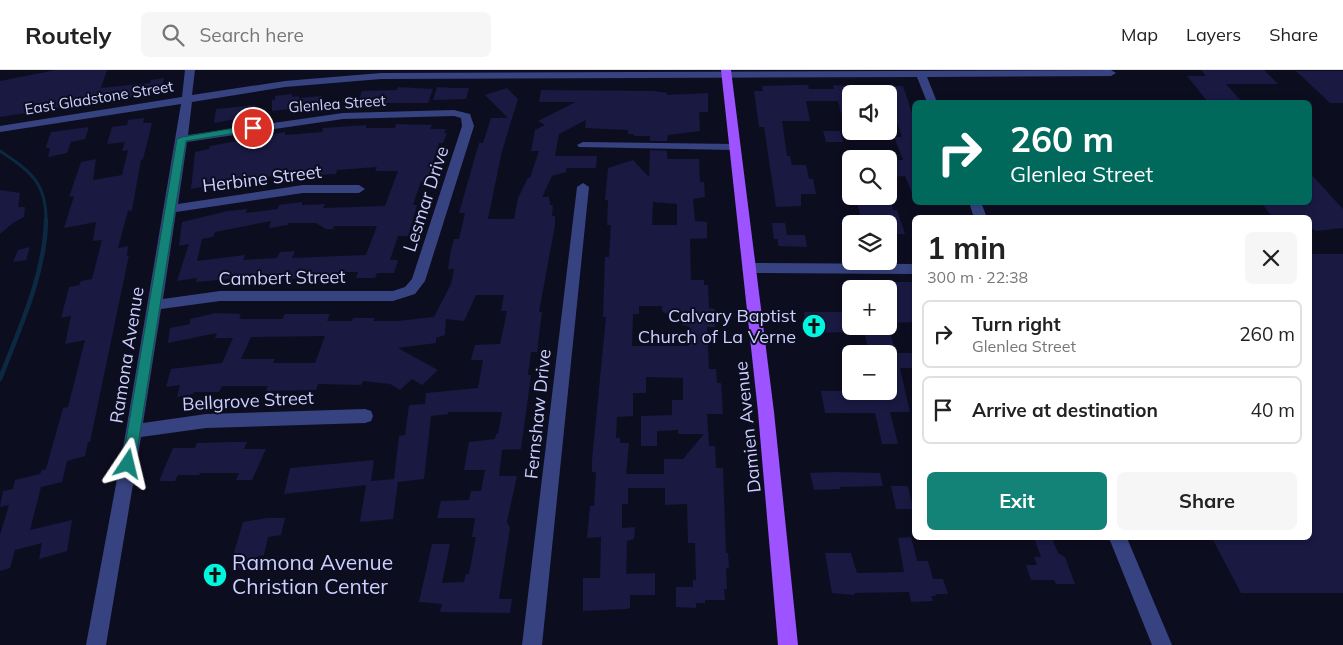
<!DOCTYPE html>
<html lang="en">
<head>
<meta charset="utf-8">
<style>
  :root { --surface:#fff; --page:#f6f6f6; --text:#222; --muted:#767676; --line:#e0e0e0; --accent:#138277 }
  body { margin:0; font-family:Mulish,sans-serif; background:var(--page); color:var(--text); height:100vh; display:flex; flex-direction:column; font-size:19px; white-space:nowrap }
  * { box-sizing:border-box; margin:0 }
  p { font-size:16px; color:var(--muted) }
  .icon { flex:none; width:28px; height:28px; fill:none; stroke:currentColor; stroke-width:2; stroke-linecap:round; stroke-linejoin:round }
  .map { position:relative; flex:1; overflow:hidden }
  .sheet { position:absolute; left:912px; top:145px; width:400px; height:325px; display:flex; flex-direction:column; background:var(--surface); border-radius:8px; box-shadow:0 2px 8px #0003 }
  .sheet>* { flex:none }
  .top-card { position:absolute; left:912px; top:30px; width:400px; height:105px; border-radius:8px; box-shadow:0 2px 8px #0003; background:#00695c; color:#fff; overflow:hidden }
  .tools { position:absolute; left:842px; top:15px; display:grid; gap:10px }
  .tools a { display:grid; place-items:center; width:55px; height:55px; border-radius:8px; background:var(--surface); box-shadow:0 2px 8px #0003; font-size:25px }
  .pin { position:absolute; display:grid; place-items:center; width:42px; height:42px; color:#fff; margin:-21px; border:2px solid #fff; border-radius:50%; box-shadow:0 1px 5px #0007 }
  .me { position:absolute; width:55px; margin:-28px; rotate:10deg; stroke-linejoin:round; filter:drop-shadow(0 0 4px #0008) }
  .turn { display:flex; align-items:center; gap:18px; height:105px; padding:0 15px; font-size:22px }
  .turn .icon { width:65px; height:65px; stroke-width:2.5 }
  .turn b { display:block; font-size:35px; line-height:42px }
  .round { display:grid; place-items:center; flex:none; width:52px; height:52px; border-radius:8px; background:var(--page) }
  .headline { display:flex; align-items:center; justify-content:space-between; height:85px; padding:0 15px }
  h1 { font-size:30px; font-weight:700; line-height:38px }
  .primary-button { display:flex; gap:10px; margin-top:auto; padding:10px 15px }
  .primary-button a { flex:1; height:58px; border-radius:8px; background:var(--accent); color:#fff; font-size:20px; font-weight:700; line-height:58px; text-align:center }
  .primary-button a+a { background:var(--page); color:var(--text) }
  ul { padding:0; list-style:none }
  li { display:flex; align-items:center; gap:15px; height:68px; margin:0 10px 8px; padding:0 5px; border:2px solid var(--line); border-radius:8px }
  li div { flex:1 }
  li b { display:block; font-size:19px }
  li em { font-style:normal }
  header { display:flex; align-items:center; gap:30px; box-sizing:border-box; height:70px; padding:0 25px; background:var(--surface); border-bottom:1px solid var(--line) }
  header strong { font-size:24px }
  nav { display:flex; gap:28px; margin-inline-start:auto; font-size:18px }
  .search { width:350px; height:45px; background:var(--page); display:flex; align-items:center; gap:12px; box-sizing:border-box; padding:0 18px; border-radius:8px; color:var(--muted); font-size:19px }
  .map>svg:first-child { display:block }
</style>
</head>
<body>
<header>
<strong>Routely</strong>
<div class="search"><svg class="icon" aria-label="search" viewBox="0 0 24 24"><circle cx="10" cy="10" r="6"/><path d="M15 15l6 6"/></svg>Search here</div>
<nav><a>Map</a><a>Layers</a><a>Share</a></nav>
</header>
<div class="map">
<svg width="1343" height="575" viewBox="0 0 1343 575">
  <rect width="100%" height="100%" fill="#0d0d20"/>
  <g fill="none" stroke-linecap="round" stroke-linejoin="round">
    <path stroke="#0b2941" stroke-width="3" d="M0,81C30,101 47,113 46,152"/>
    <path stroke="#0b2941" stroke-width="4.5" d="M0,309C19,259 45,205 46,150"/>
  </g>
  <path fill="#191942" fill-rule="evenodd" d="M56,0H107L101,18L150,13L151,10L164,8L161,22L0,47V11Z
    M1201,0H1264L1278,14H1226L1242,32H1208L1187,6H1206Z
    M1296,1H1343V33H1330Z
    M796,15H808L809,19H834L833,15L851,16V67L847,68L838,31H806L810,51H782L787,86H790L792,95H806L809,109H813L816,124H801V136L776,137L764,57H759L754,21H763L762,16Z
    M889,16H903L915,52V130L905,106L889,107V90H903L894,67H902L893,41H890L889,36Z
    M398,17L433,19L428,33H358L362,21L397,20Z
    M437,17L454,18H469L466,29L433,30Z
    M507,18L518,29L502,81L488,149H514L518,128L528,108H530L539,81H531L535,60L545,55L538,51L576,32H539L541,20L654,21L667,23V25L708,23V42H699L700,61L668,65L667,71H650V66H634V64H628V60L585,58L586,50L559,64L555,86H597L596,98H566V102L552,106L542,127H549L550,135H553L552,146H555V155L539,242H542L537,282H531L528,305H531L521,379L502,380L499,406H517L507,452L510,458L499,529H512L510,543L440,542L442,534L419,532L432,474H450L442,513L464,512L466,504H469L476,467H472L475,448H437L441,431L469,430L471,421H481L485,400H464L469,372L495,369L496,364H498L502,342H448V344L431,346L424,409L398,412L393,449L360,452L366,415L284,424L290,398L374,390L371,411L394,409L399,366L405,365L409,335L425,334L426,323L478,318L483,290H471L474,278L475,275L500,274L507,241H501L504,225H476L464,251L446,249L445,265L436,268V273L398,278L438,300L422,315L412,309L400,320L390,314L363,311L361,315L318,314L316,320L266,321L268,316H222L219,322H194L193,324L177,327L180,315L166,317L171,299L222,293L233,268H215L217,263L168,273L170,258L190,254V249L216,243L241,244L239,249H282L285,244H330L327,251H352L353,248H375L373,251H398L434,247L451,214L454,199H448L451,180L454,169H459L465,143H459L479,73H483L491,48H508L485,25ZM325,266L315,293H273L275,289H241L251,267Z
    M292,24V27L299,26V28L322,26L323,35L272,41V30H275V26Z
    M256,35L258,45L214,53L216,39Z
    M144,48L143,53H152L143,89L141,90L132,140L128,141L118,178L128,176L127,186L129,185L90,372H88L85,386L67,391L62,412L41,417L30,460L72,450L67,481L39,489L42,473L15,480L10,498L0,501V465L9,435L0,437L3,421L13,419L15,410L40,404L42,400L46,399L63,338L68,337L85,270L65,274L71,246L61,248L69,217L79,215L81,211L92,209L102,170L93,171L96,152L64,158L74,126L69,127L81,92L96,89L93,110L122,105L128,80L122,81L125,72L107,74L112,57L127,55L128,50Z
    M396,54L432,55L430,59H446L444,63H447L443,73H439L427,111H421L413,135H417L408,166H398L390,190H398L394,203H377L375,208H356L358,202H332L331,207L284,209L287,204H251L250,207L196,212L197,208L177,211L189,174L179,176L182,152L228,141L247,139L246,143L278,139L279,135L302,132V135L325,134L323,138L385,136L398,101H375L377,97L337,100L336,104L318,105V102L286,106L287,103L202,120V117L191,119L195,82L209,79L210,76L285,62V65L322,62L323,58L366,55V58H395ZM271,151L269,158L288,155L289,153H316L326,159H333L334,156H377L366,185L292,188L295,181L280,182L277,188L243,190L245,185L197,191L202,169L213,167L215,162Z
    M89,57L85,69L71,72L67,83L48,87L50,78H46V76L51,62Z
    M823,61H840L843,72H826Z
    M650,80L667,81V89H699L700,112H704L705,127L693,129L695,151L707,152V168L690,169L691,210H704V215H708L709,238L715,239V257H707L709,299H716L717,313H721L723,344H707L709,376H715L716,398H723L726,483H728L729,498H726L727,519H724L725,530H705V533H696V538L676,537V517H693V510H696L695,473H688L687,434L665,435V418H628V434H622V458L635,457L634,469L627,471L626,504L655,503V525H630V538L626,539L583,541V508H600L601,467L587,468L590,436H594L596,402H592V390L606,247H603L605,187H609L611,155H607L608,130H605L608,98L633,90L649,107ZM653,132L677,134V155H652ZM639,236H662V241L665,243L682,244V255L689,256V276H632L633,244H639ZM646,307L683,308V330H672V345L641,346V376H657V361L678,360V364H704L683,389H664V404H626L629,373H620V368H616L617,347L633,346V323H646Z
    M1310,103L1343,139V158L1316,161L1310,158V148H1273L1261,132H1310Z
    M0,120L20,123L18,137H25L24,147L13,153L0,164Z
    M889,126L893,140H897L905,164H889V154H863L855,127Z
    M772,153H785L787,165H805L807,177L778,176V169H774Z
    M30,177L26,190L13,192L18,180Z
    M1310,184H1343V523H1241L1212,468H1310Z
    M889,212H915V252L889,253Z
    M804,242H851V262L807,263Z
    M863,256H888L896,283H915V298H900L910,342H890L898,374H882L875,343H825L821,321H889V284H869Z
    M231,372H247L244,379H266L252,410H236L239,403H200L199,405H178L175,411H159L173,378H195L197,373Z
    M836,402L880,403L883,416L840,417V419L814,420L810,403Z
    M891,416H908L913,439H896Z
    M267,448H285L281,465L268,467L264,485L258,486L253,497L237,499L239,488L232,489L243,452Z
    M911,467L917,491H928L933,509H943L948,524H935L936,526H931L933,531L911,532L909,522L855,523L854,525L832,523L825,483H851L857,503L904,502L898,468Z
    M1034,468H1052L1058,483L1065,487L1075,514H1056L1054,510H1031L1026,495H1037L1034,487H1041Z"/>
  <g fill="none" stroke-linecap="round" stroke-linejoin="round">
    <path fill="#374380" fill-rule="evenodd" d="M185,0H195L192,25L285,11L381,3L1111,0L1116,3L1111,6L927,7L937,32H927L917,7L381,9L285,17L192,32L188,65L343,43L454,40L470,44L474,56L425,211L415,224L393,231H220L161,239L143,353L206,344L365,339L371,341L373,346L371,351L365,353L206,358L141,367L106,575H86L126,361L181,34L0,62V56L182,27ZM454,46L461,48L462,56L412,209L405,217L393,221H220L163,229L176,142L303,123H359L365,119L359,115H303L178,134L187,72L343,49Z
      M583,72L734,74L740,77L734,80L579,77L577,75Z
      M583,113L589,117L542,575H522L577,117Z
      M969,132H981L987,148H974Z
      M749,193L915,194V204L749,203L742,198Z
      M1109,468H1127L1172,575H1152Z"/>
    <path fill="#9d53ff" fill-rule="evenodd" d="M721,0H731L774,342L798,575H778L758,342Z"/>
  </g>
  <path fill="#138277" stroke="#0c544d" d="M253,55L257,58L256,60L186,71L135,394L128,399L124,398L122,394L177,69L182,67Z"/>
  <defs>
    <g id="church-disc" transform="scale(1.25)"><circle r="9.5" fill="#00f7df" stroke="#0d0d20"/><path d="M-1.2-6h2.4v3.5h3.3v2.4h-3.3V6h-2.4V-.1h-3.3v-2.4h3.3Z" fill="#111"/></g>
  </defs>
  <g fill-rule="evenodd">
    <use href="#church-disc" x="814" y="256"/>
    <use href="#church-disc" x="215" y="505"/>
  </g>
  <g text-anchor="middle" stroke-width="4" stroke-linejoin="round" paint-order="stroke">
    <g font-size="15" fill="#ccd0ff" stroke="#0d0d20">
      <text transform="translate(99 28) rotate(-9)" y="5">East Gladstone Street</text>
      <text transform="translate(337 34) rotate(-4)" y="5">Glenlea Street</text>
    </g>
    <g font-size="18" fill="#ccd0ff" stroke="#0d0d20">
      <text transform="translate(262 109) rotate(-7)" y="6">Herbine Street</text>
      <text transform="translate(426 129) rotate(-72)" y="6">Lesmar Drive</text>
      <text transform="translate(282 208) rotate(-1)" y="6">Cambert Street</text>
      <text transform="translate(127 285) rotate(-81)" y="6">Ramona Avenue</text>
      <text transform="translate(248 331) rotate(-3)" y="6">Bellgrove Street</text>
      <text transform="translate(538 344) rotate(-84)" y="6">Fernshaw Drive</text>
      <text transform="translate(748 357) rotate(-96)" y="6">Damien Avenue</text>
    </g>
    <g font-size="18" fill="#ccd0ff" stroke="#0d0d20" text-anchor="end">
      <text x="796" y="252">Calvary Baptist<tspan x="796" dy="21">Church of La Verne</tspan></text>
    </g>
    <g font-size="21" fill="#ccd0ff" stroke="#0d0d20" text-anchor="start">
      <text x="232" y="500">Ramona Avenue<tspan x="232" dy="24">Christian Center</tspan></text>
    </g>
  </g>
</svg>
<div class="tools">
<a><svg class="icon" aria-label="sound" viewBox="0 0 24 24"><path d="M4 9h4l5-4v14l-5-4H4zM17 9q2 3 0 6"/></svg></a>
<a><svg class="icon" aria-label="search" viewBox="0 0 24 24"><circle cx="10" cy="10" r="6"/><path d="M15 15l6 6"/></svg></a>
<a><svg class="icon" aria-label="layers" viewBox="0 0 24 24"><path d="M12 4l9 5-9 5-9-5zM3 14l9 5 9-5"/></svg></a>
<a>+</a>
<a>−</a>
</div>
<div class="pin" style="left:253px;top:58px;background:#d93025"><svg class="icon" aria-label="arrive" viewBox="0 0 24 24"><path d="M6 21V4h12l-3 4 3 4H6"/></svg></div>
<svg class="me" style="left:128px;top:394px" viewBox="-20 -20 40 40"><path d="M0-17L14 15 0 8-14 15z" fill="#138277" stroke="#fff" stroke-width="4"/></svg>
<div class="top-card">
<div class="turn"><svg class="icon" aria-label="right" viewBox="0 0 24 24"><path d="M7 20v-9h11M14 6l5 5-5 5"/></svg><div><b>260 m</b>Glenlea Street</div></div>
</div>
<section class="sheet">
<div class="headline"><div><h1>1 min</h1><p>300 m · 22:38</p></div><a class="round"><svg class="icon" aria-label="close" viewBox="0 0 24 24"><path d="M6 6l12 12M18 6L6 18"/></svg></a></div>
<ul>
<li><svg class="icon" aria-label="right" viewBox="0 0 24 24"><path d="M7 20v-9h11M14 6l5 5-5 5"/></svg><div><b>Turn right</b><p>Glenlea Street</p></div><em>260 m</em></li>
<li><svg class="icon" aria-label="arrive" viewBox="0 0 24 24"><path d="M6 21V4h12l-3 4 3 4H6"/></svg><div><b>Arrive at destination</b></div><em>40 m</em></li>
</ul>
<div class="primary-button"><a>Exit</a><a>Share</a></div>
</section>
</div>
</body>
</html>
